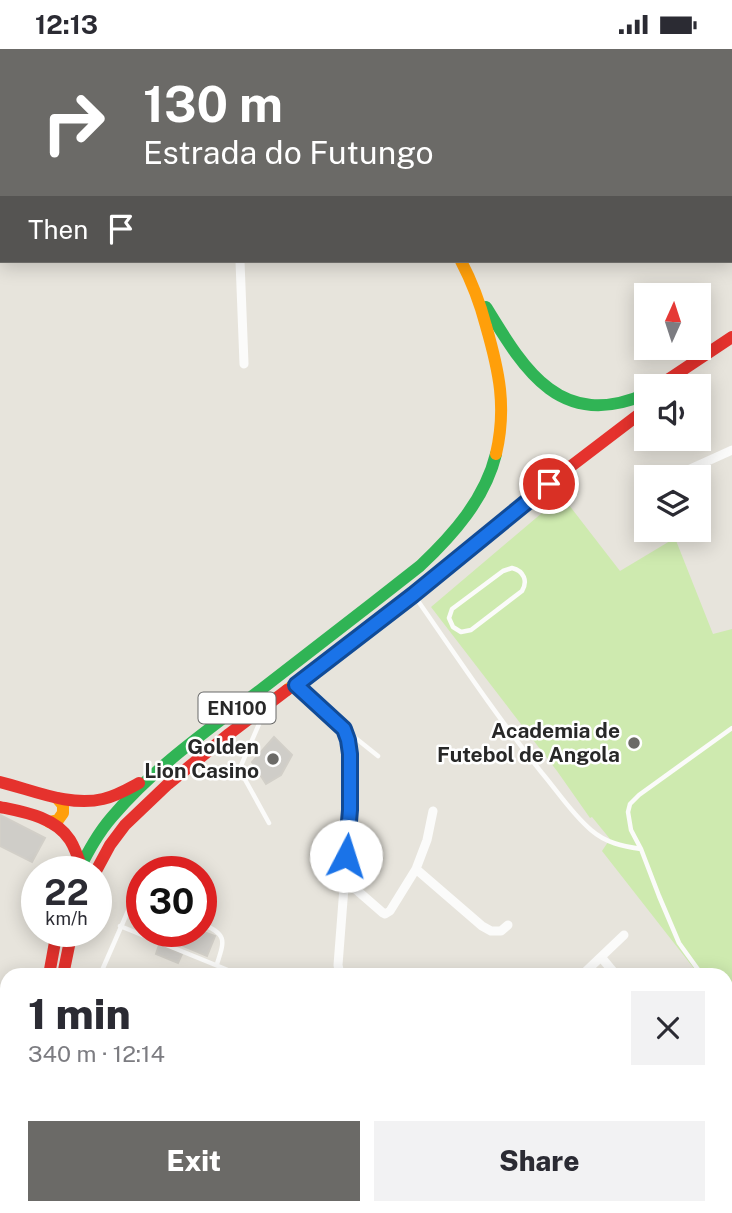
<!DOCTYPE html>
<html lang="en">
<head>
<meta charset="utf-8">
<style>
  :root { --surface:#fff; --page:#f2f2f3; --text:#2b2b33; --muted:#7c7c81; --accent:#6b6a67 }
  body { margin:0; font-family:"Public Sans",sans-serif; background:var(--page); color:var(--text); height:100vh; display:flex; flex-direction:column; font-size:26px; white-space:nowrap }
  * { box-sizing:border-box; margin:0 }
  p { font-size:23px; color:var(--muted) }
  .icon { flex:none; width:38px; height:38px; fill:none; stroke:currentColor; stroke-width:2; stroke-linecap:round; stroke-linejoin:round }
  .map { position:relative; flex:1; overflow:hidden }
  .drawer { position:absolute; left:0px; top:919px; width:733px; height:247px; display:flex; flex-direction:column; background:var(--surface); border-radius:21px 21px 0 0; box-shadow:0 4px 18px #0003 }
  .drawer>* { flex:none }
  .banner { position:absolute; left:0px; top:0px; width:733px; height:214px; box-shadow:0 4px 18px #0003; background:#6b6a67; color:#fff; overflow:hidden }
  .needle { width:46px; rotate:3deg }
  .tools { position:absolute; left:634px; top:234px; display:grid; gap:14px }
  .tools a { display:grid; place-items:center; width:77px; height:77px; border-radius:0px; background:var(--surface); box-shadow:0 4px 18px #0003; font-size:35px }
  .speed { position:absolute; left:21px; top:807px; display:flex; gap:14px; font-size:35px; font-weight:700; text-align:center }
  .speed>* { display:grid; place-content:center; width:91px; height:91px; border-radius:50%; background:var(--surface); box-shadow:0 4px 18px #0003; line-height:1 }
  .speed small { font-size:18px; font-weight:400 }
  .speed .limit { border:10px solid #d22; background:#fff; color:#111 }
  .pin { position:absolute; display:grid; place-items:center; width:60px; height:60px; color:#fff; margin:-30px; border:4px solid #fff; border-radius:50%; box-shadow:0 2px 7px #0007 }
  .me { position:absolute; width:77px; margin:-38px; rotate:5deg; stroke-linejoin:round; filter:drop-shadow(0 0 5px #0008) }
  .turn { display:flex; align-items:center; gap:24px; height:147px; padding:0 28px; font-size:32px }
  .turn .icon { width:91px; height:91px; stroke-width:2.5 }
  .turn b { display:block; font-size:49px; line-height:60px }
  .then { display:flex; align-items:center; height:66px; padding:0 28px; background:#0003; gap:14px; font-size:26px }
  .round { display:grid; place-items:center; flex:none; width:74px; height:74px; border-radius:0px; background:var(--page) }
  .overview { display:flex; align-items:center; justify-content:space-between; height:119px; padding:0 28px }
  h1 { font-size:42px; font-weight:800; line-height:52px }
  .cta { display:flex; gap:14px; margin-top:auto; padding:14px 28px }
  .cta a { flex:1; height:80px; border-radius:0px; background:var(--accent); color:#fff; font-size:28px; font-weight:800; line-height:80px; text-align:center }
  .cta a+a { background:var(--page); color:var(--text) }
  .status { display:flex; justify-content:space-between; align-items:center; height:49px; padding:0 35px; background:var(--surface); direction:ltr }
  .status svg { height:19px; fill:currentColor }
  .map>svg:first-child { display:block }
</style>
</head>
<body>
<div class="status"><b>12:13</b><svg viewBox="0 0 49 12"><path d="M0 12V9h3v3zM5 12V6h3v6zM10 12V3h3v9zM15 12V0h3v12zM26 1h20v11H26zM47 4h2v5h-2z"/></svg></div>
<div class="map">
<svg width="732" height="1164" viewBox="0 0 732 1164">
  <rect width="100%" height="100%" fill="#e7e4dc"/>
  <path fill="#ceeaaf" d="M562,447L620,522L675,489L713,585L732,580V968L726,960V926H699L602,802L610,790L592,768L590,769L557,722L431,558Z"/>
  <path fill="#cfcdc8" stroke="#d2cfc8" stroke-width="2" d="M274,688L292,706L281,726L266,735L252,713Z
    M0,766L45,789L32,813L0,797Z
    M148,882H201L215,887L207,907Z
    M159,896L182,905L178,914L156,905Z
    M245,1158H284L282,1164H259Z
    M350,1158H381L394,1164H348Z"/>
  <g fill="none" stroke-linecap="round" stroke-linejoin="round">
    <path stroke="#fbfbfa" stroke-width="4.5" d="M118,0V2
      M635,0V2
      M447,2L452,0
      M516,2V0
      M512,519C524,522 528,532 522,542L471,581L461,583L453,578L449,569L452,560L503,522Z
      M416,549C457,608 497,668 542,724C558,743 572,765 591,781C606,794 622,797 641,800
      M260,667L259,675L240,719L242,725L269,774
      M348,683L378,707
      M201,874C227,886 225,890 217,915
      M120,877L240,926
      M100,926L142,830
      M702,926L679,894L659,847L641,800L631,781L628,763L630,755L639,746L732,679
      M726,957L732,965
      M225,1158L228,1162L233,1164
      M318,1158L332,1164
      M413,1158L414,1164
      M302,1164L304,1158
      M341,1164L343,1158"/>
    <path stroke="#fbfbfa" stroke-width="9" d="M0,158L2,157
      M240,212L244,315
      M690,420L732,401
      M296,636L344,680L348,691L350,705V761L338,916L340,926
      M416,820L482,877L491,882H501L508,876
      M344,830L383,864L385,865L390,862L416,820L427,791L433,762
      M601,908L616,926
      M582,926L624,886
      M726,1063L732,1070
      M726,1120L732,1115
      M655,1158L660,1164
      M559,1164V1158
      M669,1164L676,1158"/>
    <path stroke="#30b455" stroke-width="12" d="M358,0L359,2
      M486,258C525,322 561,382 646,345
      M78,822C88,803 98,784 112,768C155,717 211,679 263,639C316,598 368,558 420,517C453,486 485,450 496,405
      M0,1000L7,998
      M0,1015L7,1019
      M17,1158V1164
      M32,1158V1164"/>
    <path stroke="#ff9f0a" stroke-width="12" d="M461,212C472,233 480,254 486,277C499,322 507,358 496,405
      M287,641L413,546L566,421
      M49,773L58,771L63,764V756L57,749"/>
    <path stroke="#e5322d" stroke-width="12" d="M657,338L732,288
      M566,421L646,360
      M0,733C33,741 69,758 103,750C116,747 128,740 139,734
      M0,758C24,763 55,768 70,791C75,799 78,808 81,817
      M96,822L110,796L125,776L168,735L229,685L287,641
      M49,926L57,882
      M63,926L72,882"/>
  </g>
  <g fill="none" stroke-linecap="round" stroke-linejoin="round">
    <g stroke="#114b97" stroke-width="18">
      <path id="route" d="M346,807L350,761V705L348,691L344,680L296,636L413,546L549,435"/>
    </g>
    <use href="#route" stroke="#1a73e8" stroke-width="12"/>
  </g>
  <g fill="#6b6a67" stroke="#fff" stroke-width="2.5">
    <circle cx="634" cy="694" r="7"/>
    <circle cx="273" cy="710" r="7"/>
  </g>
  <g text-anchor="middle" stroke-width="5" stroke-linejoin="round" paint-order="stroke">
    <rect fill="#fff" stroke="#686868" stroke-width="2" x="198.5" y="643.5" width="77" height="31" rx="5"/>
    <g font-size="19" font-weight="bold" fill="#282828">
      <text x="237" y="666">EN100</text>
    </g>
    <g font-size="21" font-weight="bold" fill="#282828" stroke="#fff" text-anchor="end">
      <text x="620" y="689">Academia de<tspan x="620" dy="24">Futebol de Angola</tspan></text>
      <text x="259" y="705">Golden<tspan x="259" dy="24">Lion Casino</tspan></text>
    </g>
  </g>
</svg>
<div class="tools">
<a><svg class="needle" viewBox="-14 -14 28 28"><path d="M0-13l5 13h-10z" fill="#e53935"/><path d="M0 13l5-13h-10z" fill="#7c7c81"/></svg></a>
<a><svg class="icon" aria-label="sound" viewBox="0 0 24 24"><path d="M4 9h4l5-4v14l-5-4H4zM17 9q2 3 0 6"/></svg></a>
<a><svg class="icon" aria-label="layers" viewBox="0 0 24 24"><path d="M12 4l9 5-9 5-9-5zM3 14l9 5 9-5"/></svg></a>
</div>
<div class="speed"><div>22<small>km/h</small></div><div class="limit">30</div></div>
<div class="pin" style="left:549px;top:435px;background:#d93025"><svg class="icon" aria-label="arrive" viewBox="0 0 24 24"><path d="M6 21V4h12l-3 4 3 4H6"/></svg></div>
<svg class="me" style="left:346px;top:807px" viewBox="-20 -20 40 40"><circle r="19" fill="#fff"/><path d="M0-13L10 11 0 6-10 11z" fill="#1a73e8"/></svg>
<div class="banner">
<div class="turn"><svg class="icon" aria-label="right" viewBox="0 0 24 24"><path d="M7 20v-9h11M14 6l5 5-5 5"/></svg><div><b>130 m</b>Estrada do Futungo</div></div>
<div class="then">Then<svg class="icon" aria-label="arrive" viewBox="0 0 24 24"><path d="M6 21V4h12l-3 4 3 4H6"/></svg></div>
</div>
<section class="drawer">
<div class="overview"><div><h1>1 min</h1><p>340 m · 12:14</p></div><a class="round"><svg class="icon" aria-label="close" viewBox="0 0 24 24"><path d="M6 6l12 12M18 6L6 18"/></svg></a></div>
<div class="cta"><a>Exit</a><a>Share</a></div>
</section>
</div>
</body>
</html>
